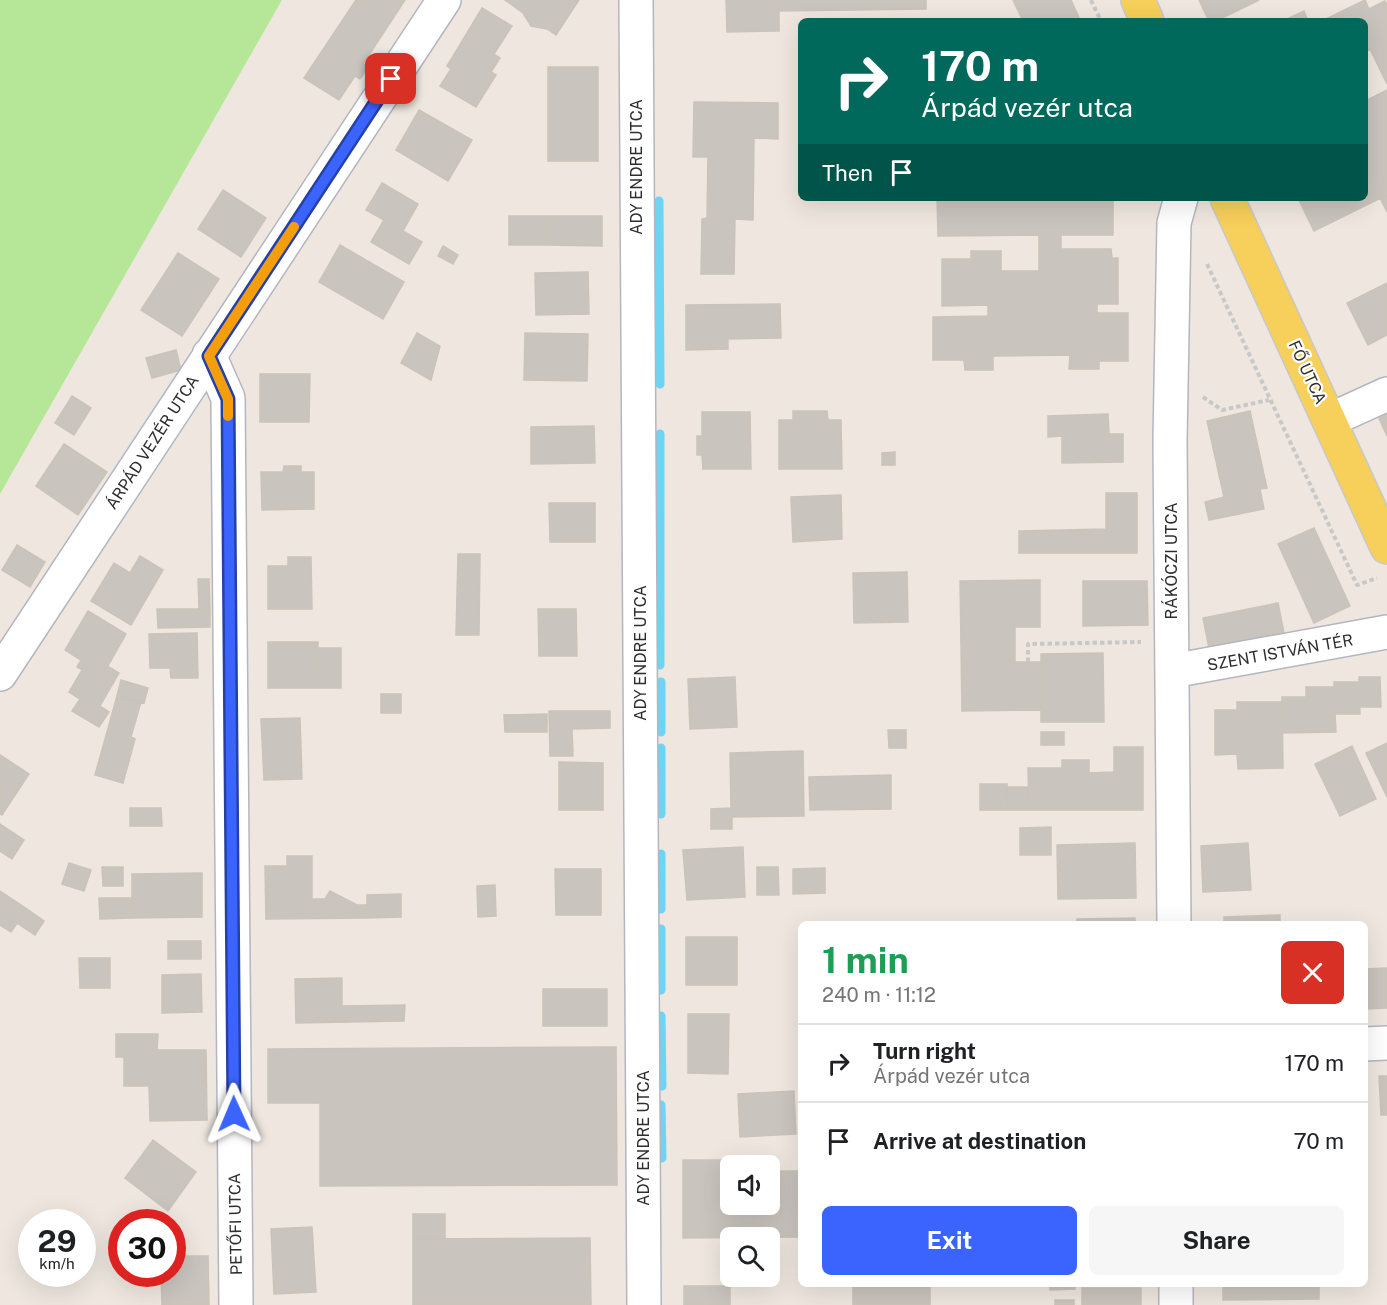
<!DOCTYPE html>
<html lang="en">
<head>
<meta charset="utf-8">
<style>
  :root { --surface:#fff; --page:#f6f6f6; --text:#202124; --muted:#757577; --line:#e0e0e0; --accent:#3b64ff }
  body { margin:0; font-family:"Public Sans",sans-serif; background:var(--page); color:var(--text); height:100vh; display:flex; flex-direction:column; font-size:22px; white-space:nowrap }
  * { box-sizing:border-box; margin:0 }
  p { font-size:20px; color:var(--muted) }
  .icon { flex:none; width:33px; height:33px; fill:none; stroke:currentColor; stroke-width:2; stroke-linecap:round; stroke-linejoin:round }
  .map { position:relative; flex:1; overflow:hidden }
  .drawer { position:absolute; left:798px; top:921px; width:570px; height:366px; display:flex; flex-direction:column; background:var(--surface); border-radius:9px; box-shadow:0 6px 24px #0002 }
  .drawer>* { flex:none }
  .banner { position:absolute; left:798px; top:18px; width:570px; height:183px; border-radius:9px; box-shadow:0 6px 24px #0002; background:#00695c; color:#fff; overflow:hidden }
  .fabs { position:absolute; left:720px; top:1155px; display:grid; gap:12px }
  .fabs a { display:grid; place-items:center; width:60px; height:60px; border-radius:9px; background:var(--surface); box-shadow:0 6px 24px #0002; font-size:30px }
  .speed { position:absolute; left:18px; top:1209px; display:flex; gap:12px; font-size:30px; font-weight:700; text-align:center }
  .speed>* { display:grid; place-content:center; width:78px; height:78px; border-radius:50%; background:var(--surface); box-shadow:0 6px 24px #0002; line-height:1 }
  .speed small { font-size:15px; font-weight:400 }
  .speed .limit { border:9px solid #d22; background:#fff; color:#111 }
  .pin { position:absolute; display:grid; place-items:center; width:51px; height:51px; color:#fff; margin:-26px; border-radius:12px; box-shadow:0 3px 9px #0006 }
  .me { position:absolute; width:66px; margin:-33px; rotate:359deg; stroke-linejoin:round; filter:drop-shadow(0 0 4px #0008) }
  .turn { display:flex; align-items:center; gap:21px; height:126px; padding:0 24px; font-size:27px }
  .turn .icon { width:78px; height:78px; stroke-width:2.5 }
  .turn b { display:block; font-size:42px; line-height:51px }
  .then { display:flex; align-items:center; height:57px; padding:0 24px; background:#0003; gap:12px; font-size:22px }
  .round { display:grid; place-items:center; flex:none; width:63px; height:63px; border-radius:9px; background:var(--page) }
  .headline { display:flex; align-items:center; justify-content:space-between; height:102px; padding:0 24px }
  h1 { font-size:36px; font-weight:700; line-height:45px; color:#1e9e55 }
  .action { display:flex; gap:12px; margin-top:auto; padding:12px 24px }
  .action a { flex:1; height:69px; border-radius:9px; background:var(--accent); color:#fff; font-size:24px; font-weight:700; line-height:69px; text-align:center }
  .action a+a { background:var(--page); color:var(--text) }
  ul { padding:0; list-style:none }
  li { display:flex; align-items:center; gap:18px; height:78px; padding:0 24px; border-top:2px solid var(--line) }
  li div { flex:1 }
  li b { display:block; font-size:22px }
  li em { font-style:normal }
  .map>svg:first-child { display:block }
</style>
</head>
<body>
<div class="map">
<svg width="1387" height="1305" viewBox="0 0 1387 1305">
  <rect width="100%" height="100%" fill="#efe7df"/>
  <path fill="#b6e799" d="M0,0H282L0,494Z"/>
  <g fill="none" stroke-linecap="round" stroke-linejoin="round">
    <path stroke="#6ed4f4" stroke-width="9" d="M659,201L660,384
      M660,434V665
      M661,732V682
      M661,748V814
      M661,909V854
      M661,929V990
      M661,1016L662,1086
      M661,1105L662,1158"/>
  </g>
  <path fill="#cac4be" stroke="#cac3b8" stroke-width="1.5" d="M356,0H405L363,64L368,67L360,79L355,76L339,100L304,78Z
    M505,0H579L556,35L547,29L531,26L523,13Z
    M726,0H926V9L779,11V31L727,32Z
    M1013,0H1071L1080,20L1023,21Z
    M1199,0H1259L1216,21H1209Z
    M1365,0L1369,9L1385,1L1387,5V84L1370,49L1365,52V21H1322Z
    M482,8L512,26L494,54L500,58L491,72L496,75L476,107L440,86L451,69L447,66Z
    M1304,11L1308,21H1283Z
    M548,67H598V161H548Z
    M1387,90V195L1314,231L1298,198H1365V101Z
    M694,102L778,103V139L754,138L753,220L735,219L734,274H701L702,219L707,218L708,157H693Z
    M419,110L472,140L448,181L396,150Z
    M382,183L418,204L403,231L422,242L409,264L371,242L384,220L366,210Z
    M223,190L266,218L241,257L198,229Z
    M1387,195V212L1380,198Z
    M937,198H1113V235H1061V249H1111L1112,258H1118V304H1097V313H1128V361H1099V369H1069L1070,355L993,356V370H965L964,360H933V317L988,316V305L942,306V259H971V251H1001V271H1039V235L938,236Z
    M509,216H546V245H509Z
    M546,216H602V246L546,245Z
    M340,245L404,282L383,319L319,282Z
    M443,246L458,255L453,264L438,256Z
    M178,253L219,279L182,336L141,310Z
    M588,272L589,314L536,315L535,273Z
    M1387,283V335L1368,345L1347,303Z
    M780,304L781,338L728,339V349L686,350V305Z
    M417,333L440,346L431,380L401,363Z
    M525,333L588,334L587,381L524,380Z
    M176,350L181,370L152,378L146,358Z
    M260,374H310L309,422H260Z
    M72,396L91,408L74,435L55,423Z
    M793,411H827L828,420H841L842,469H779V420H793Z
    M1250,411L1267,488L1260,489L1264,509L1209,520L1205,502L1224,497L1207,421Z
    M702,412H750L751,469H703L702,455H697V436H702Z
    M1108,414L1109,434H1123V462L1062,463V436L1048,437V416Z
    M1387,414V436L1379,418Z
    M594,426L595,463L531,464V427Z
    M64,444L107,472L78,515L36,486Z
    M895,452V465H882V453Z
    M284,466H301V472H314V509L262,510L261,472H283Z
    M1106,493H1137V553H1019V531L1106,529Z
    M841,495L842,539L793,542L791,497Z
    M549,503H595V542H550Z
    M1314,528L1350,606L1314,623L1278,544Z
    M17,545L45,562L30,587L2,570Z
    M458,554H480L479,635H456Z
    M140,556L163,570L131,625L91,601L114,563L130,573Z
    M288,557H311L312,609H268V566H288Z
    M907,572L908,622L854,623L853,573Z
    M198,579H209L210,609H199Z
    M1040,580V627H1015V662H1040V710L962,711L960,581Z
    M1083,581H1147L1148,625L1083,626Z
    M1278,603L1284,633L1209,648L1203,618Z
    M157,609H210V627L158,628Z
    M538,609H576L577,656H539Z
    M88,611L126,634L100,680L77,667L81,660L65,650Z
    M197,633L198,678H171L170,668H150L149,634Z
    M268,642H318V688H268Z
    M318,648H341V688H318Z
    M1103,653L1104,722H1041V654Z
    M107,666L119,673L100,706L109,712L99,727L72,711L80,699L69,692L82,670L100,680Z
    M735,677L737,727L690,729L688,679Z
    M1359,677H1380L1381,707H1359Z
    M121,680L148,688L144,703L117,696Z
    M1334,682H1359L1360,714H1335L1336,732L1282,733V697H1306V687H1334Z
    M381,694H401V713H381Z
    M117,696L141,702L131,737L135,739L123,783L95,775Z
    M1237,702H1282L1283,768L1238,769L1237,754L1215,755V710H1237Z
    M549,711H610V728L572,729L573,756H550Z
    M547,714V732H505L504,715Z
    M300,718L302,779L264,780L261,719Z
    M888,730H906V748H889Z
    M1041,732H1064V745H1041Z
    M1387,743V797L1366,753Z
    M1352,746L1376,799L1340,816L1315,764Z
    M1114,747H1143V810H1029L1028,768H1062V760H1089V773L1114,772Z
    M803,751L804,816L732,817V829H711V809L731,808L730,753Z
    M0,755L29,774L2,815L0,814Z
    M559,762L603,763V810H559Z
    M891,775V809L810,810L809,777Z
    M980,784H1007L1008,810H980Z
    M1007,787H1029V810H1008Z
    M130,808H161L162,826H130Z
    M0,824L24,840L12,859L0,851Z
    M1051,827V855H1020V828Z
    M1135,843L1136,898L1058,899L1057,845Z
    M1248,843L1251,890L1203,892L1201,846Z
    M743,847L745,897L687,900L683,850Z
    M287,856H312V899H325L330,891L357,905H367V918L266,919L265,866H287Z
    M69,863L91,870L84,891L62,884Z
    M102,867H123V886H103Z
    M757,867H778L779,895H757Z
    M825,868V893L793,894V869Z
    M555,869H601V915H556Z
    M202,873V917L132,918V874Z
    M495,885L496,916L478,917L477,886Z
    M0,891L27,909L11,932L0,925Z
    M401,894V917L367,918V895Z
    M99,898H132V918L100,919Z
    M27,909L44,921L35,935L17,923Z
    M1280,915V924H1224V917Z
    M1135,918V924H1077V919Z
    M686,937H737V985H686Z
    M168,941H201V959H168Z
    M79,958H110V988H80Z
    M1387,968V1008L1365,1009V969Z
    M201,974L202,1012L162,1013V975Z
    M342,978V1006L405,1005L404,1021L296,1023L295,979Z
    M543,989H607V1026H543Z
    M688,1014H729L728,1074L688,1073Z
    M116,1034H158L157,1050L124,1051V1057H116Z
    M616,1047L617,1185L320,1186V1103H268V1049Z
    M157,1050H206L207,1120L150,1121L149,1086H124V1051Z
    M1379,1076H1387V1115H1381Z
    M794,1091L796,1134L740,1137L738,1094Z
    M153,1140L196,1172L168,1211L125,1178Z
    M683,1160H732L730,1204H770V1171H801V1237L683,1238Z
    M413,1214H445V1239H413Z
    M312,1227L316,1292L274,1294L271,1229Z
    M590,1238L591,1305H413V1239Z
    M172,1256H208L209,1305H162L161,1274H172Z
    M853,1284H930V1305H853Z
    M1050,1284H1075V1289L1050,1290Z
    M1223,1284H1319V1299L1223,1300Z
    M684,1286H730V1305H684Z
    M1082,1288H1141V1305H1082Z
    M1055,1300H1074V1305H1055Z"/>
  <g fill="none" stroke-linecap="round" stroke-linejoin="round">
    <g stroke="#b3b6c1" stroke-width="36">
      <path id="minor" d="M636,0L644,1305
        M209,355L228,398L236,1305
        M1330,420L1387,394
        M1172,671L1387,632
        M0,674L444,0
        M1174,924L1170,441L1174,223L1181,198
        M1365,1044L1387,1043
        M1176,1284V1305"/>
    </g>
    <g stroke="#c8c8c8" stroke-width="36">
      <path id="major" d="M1138,0L1147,21
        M1227,198L1387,547"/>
    </g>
    <path stroke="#c8c8c8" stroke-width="4" stroke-dasharray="4.5 3" stroke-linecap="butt" d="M1091,0L1101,21
      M1207,264L1357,585L1377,578
      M1203,397L1222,410L1269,400
      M1028,662V644L1141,642"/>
    <use href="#minor" stroke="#fff" stroke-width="33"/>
    <use href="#major" stroke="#f7cf5b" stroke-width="33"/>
  </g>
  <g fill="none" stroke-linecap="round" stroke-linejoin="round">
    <g stroke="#2641a6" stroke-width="15">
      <path id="route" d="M234,1114L228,399L209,356L391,79"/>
    </g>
    <use href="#route" stroke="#3b64ff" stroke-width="10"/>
    <path stroke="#f59e0b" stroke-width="10" d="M228,416V399L209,356L294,227"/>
  </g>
  <g text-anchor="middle" stroke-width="4.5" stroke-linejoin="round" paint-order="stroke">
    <g font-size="16" fill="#2d2d2d" stroke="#fff">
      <text transform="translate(636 167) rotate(-90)" y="6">ADY ENDRE UTCA</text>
      <text transform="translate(1308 372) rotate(65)" y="6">FŐ UTCA</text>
      <text transform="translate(152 442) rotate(-57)" y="6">ÁRPÁD VEZÉR UTCA</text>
      <text transform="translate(1171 561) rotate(-90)" y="6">RÁKÓCZI UTCA</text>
      <text transform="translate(1280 652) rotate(-10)" y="6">SZENT ISTVÁN TÉR</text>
      <text transform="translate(640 653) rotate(-90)" y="6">ADY ENDRE UTCA</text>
      <text transform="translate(643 1138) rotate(-90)" y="6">ADY ENDRE UTCA</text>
      <text transform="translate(235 1224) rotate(-91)" y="6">PETŐFI UTCA</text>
    </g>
  </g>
</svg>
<div class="fabs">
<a><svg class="icon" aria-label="sound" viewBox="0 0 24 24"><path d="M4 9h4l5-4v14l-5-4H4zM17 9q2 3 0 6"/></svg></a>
<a><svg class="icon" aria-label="search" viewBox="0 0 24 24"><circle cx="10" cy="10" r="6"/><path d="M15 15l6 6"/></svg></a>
</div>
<div class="speed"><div>29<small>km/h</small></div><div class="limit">30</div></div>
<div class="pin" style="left:391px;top:79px;background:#d93025"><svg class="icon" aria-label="arrive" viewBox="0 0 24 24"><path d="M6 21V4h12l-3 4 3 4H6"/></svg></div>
<svg class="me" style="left:234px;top:1114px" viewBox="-20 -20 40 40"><path d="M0-17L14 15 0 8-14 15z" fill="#3b64ff" stroke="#fff" stroke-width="4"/></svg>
<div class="banner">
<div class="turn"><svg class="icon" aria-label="right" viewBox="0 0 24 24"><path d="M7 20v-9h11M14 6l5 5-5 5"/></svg><div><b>170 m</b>Árpád vezér utca</div></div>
<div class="then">Then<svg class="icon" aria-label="arrive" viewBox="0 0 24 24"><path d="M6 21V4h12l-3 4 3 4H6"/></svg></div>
</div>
<section class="drawer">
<div class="headline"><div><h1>1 min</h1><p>240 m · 11:12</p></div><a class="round" style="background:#d93025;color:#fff"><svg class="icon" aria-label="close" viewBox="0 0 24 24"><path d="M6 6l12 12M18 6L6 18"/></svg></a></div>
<ul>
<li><svg class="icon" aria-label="right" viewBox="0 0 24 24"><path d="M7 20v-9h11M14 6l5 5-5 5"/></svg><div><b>Turn right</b><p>Árpád vezér utca</p></div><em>170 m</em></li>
<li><svg class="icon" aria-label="arrive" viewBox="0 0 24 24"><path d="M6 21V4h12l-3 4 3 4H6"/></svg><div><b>Arrive at destination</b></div><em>70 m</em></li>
</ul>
<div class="action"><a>Exit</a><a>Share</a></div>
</section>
</div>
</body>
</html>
